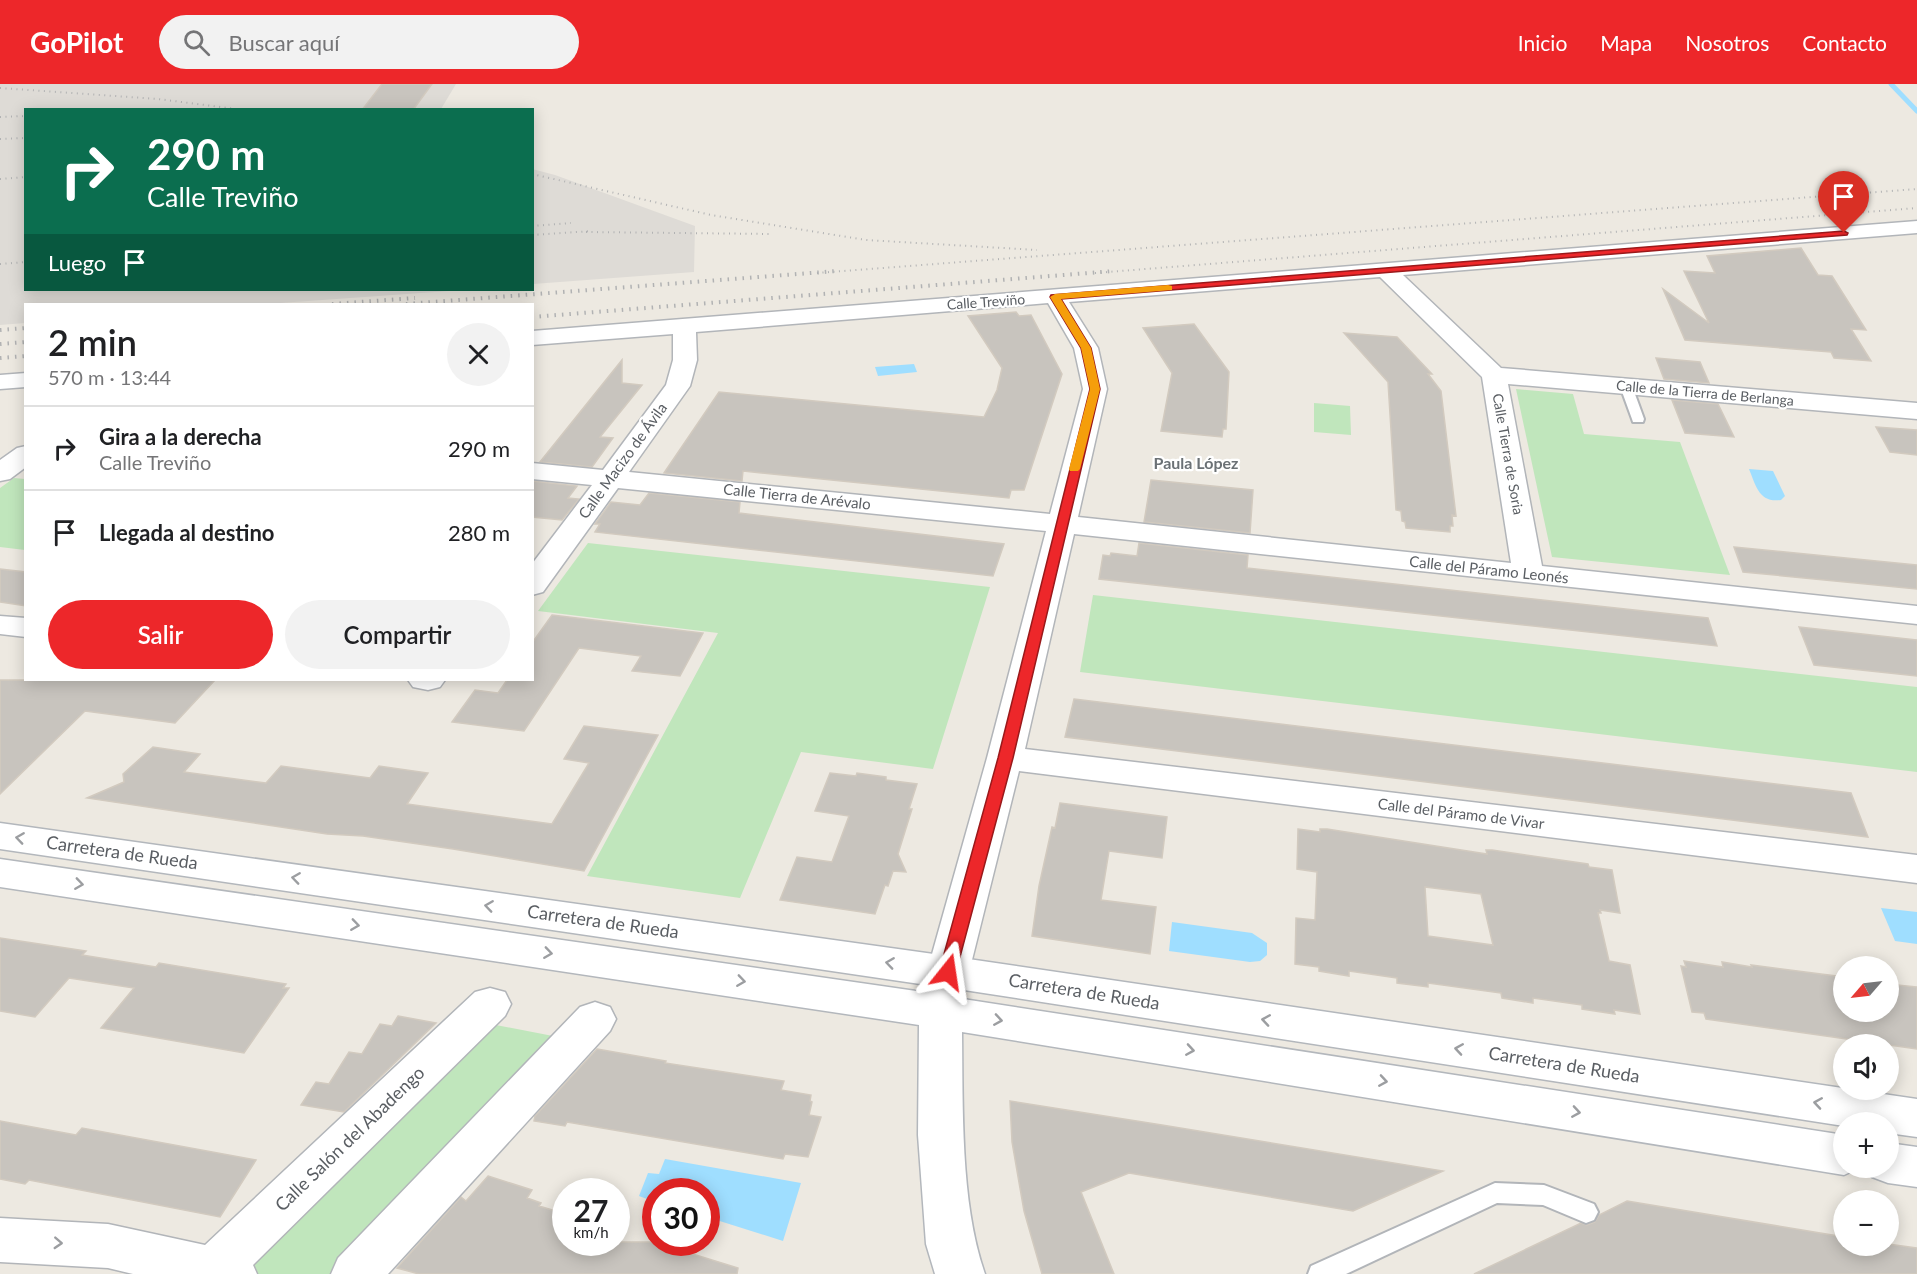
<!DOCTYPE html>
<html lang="es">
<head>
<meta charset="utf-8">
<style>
  :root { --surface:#fff; --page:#f2f2f2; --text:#202124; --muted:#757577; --line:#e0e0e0; --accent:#ed272a }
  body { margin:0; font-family:Lato,sans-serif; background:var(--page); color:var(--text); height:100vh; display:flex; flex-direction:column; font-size:22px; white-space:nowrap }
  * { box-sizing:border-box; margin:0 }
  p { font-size:20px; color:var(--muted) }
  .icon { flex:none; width:33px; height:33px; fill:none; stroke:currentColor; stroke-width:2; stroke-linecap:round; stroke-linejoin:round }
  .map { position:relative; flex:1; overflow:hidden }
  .sheet { position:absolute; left:24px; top:219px; width:510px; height:378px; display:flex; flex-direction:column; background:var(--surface); border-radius:0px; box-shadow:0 3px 15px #0003 }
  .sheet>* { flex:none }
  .top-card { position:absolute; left:24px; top:24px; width:510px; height:183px; border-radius:0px; box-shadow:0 3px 15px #0003; background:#0b6e4f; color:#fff; overflow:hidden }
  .needle { width:39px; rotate:242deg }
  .controls { position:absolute; left:1833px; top:872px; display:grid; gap:12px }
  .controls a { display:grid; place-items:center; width:66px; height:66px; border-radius:50%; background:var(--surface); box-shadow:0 3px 15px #0003; font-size:30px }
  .speed { position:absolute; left:552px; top:1094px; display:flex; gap:12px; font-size:30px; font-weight:700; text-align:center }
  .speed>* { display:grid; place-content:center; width:78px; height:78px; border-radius:50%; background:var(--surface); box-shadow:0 3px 15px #0003; line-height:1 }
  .speed small { font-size:15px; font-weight:400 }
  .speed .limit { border:9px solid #d22; background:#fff; color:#111 }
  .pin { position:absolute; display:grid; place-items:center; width:51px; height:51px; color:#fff; margin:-62px -26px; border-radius:50% 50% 50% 0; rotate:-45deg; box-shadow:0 0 6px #0007 }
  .pin .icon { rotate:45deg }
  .me { position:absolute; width:66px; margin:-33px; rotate:15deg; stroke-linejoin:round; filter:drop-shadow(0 0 4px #0008) }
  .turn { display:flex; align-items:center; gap:21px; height:126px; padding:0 24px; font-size:27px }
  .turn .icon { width:78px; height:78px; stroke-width:2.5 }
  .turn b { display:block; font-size:42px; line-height:51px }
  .then { display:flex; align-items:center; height:57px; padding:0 24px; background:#0003; gap:12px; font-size:22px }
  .round { display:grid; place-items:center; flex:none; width:63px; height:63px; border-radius:32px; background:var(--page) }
  .headline { display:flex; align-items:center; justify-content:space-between; height:102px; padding:0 24px }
  h1 { font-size:36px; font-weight:600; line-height:45px }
  .primary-button { display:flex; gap:12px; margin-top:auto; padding:12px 24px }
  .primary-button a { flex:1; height:69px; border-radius:36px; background:var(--accent); color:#fff; font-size:24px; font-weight:600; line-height:69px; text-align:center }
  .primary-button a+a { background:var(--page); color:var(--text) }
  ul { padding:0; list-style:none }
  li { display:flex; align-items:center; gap:18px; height:84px; padding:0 24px; border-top:2px solid var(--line) }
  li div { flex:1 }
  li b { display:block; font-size:22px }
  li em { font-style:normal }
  header { display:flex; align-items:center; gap:36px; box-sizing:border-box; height:84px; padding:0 30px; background:var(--accent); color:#fff }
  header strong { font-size:28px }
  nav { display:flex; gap:33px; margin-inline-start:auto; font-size:21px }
  .search { width:420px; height:54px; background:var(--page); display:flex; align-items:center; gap:15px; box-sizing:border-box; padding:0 21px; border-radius:33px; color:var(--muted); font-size:22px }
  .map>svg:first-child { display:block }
</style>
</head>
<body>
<header>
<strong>GoPilot</strong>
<div class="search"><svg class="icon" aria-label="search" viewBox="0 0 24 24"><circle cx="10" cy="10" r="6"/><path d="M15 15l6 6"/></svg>Buscar aquí</div>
<nav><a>Inicio</a><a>Mapa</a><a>Nosotros</a><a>Contacto</a></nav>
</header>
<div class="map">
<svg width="1917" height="1190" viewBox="0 0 1917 1190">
  <rect width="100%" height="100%" fill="#ede9e1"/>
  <path fill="#dedbd6" d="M0,0H456L441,25L26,26V206H463L266,220H26L25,239L0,241Z
    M532,85L555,91L695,142L694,188L533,200Z"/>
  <path fill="#c0e6bc" d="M1516,305L1573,310L1584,350L1680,358L1730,491L1552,473Z
    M1314,319L1350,322L1351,351L1314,348Z
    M14,394L25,395V466L0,463V404Z
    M588,459L990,503L933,685L801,668L740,814L587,792L718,549L538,527Z
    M1093,511L1917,603V688L1080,588Z
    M465,935L589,959L374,1190H213Z"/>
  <path fill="#9fdeff" d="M914,280L917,288L878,292L875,283Z
    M1749,385L1773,387L1785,412L1781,416C1759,419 1756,402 1749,385Z
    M1881,824L1917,828V860L1895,857Z
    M1172,838L1252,849L1267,859V871L1260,877L1250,878L1169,867Z
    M665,1075L801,1099L783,1157L707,1133L706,1107H656L655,1118L639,1112L648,1089L659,1090Z"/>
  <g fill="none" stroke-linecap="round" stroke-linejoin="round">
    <path stroke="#9fdeff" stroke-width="5" d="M1891,0L1917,27"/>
  </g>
  <path fill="#c8c4be" stroke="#d2cabf" stroke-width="1.5" fill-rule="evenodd" d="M382,0H432L413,26H362Z
    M1801,164L1818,191L1832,192L1866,246L1851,245L1871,277L1834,274L1831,268L1685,256L1663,205L1709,239L1684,187L1715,189L1707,172Z
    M1016,228L1019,232L1031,231L1062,290L1024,406H1011L1009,414L743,387L742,397L664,389L719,308L984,333L997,306L1002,284L968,232Z
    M1194,240L1229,288L1226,345H1223L1222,353L1161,347L1172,289L1143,244Z
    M1344,249L1397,253L1432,290H1428L1441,307L1456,432L1452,431L1453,442H1450V448L1406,444L1405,438L1402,437L1401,427L1396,426L1388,298Z
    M1656,274L1700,278L1709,299L1664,295Z
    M622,276V299L642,301L600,353L613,354L592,383L540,378Z
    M1672,316L1718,320L1734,353L1685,349Z
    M1876,343L1917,346V371L1890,368Z
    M1151,396L1253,406L1250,449L1144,438Z
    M532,397L577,402L568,414L579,415L562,436L532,433Z
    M649,409L740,418L739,429L1004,460L993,492L595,448L600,440H595L611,418L640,421Z
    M1139,459L1248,471L1247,484L1708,534L1717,562L1099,495L1103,471L1110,472L1111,469L1137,472Z
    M1734,463L1917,481V505L1743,488Z
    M0,485L26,488V522L0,518Z
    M552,531L703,549L680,592L632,587L641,572L579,564L524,647L452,638L475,606L498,609L507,596H532V559Z
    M1799,543L1917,556V592L1814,581Z
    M0,596H215L175,639L85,627L0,710Z
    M1074,615L1851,709L1868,753L1065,653Z
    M584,642L658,651L584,787L453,765L363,752L327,750L87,714L124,698L123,690L153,663L200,670L184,688L266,699L281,682L370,694L379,682L428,689L407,720L552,740L589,679L564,675Z
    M830,689L856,692L857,689L886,693V696L917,700L909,725H912L898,770L906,788L893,787L888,802L885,801L875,830L780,816L797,773L832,778L849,732L815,727Z
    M1060,719L1167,733L1162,774L1109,767L1101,816L1156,823L1150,870L1032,852L1039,802L1052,743L1055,744Z
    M1298,745L1320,748V745H1327L1487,770L1486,766H1492L1588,780L1589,783L1612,786L1620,829L1600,826L1601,829H1598L1609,877L1630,881L1640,930L1614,926L1615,930L1582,925V921L1533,914V919L1502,914L1501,909L1428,899V903L1421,902L1397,899V894L1349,887V892L1319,887V883L1295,880L1296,834L1315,836L1317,788L1297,785ZM1425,803L1481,810L1493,861L1428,852Z
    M0,854L86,867L82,871L156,883L159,879L286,900L283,904H289L244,969L101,944L134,904L69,894L35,933L0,927Z
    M1684,877L1723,883L1722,878L1752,883L1751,881L1844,893V927H1888V900L1917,903V965L1706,935L1704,929L1692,928L1681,882L1686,883Z
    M398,932L436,939L344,1028L301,1021L316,998L329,1000L349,968L362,970L380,940L392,942Z
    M597,965L666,977L665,979L784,997L781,1006L811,1011L810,1017L812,1018L809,1031L821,1033L808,1073L785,1070L783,1075L567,1038L565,1042L534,1037L535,1032Z
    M1010,1017L1162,1041L1443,1087L1353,1127L1129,1089L1081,1108L1114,1190H1042L1024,1127L1012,1058Z
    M0,1037L76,1051L82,1044L256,1076L220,1133L29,1096L25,1100L0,1095Z
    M488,1092L532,1106L527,1114L541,1119L539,1122L566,1130V1158H654L738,1184L737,1190H419L397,1184L461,1113L466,1117Z
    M1627,1117L1844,1153V1161L1888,1160L1917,1164V1190H1474L1581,1139L1587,1141L1595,1138L1599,1131Z"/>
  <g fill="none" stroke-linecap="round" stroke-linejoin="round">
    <g stroke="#b2b5b9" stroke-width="4">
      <path id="lane" d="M1626,298L1632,302L1644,335L1643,338H1633L1632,335L1620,302Z
        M1495,1099L1544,1101L1594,1120L1598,1128L1594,1136L1586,1139L1543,1121L1497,1119L1346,1190H1308L1311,1182Z"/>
    </g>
    <g stroke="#b2b5b9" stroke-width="3">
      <path id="street" d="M1917,137V149L1403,191L1501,284L1917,319V335L1508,300L1542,482L1917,522V540L1074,450L1025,665L1917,771V799L1019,687L969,888L963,899L948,904L933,899L927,888L987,674L1046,447L618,404L543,508L532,511V480L592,401L532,395V379L603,386L666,301L673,276V250L532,261V247ZM1380,193L1482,293L1511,479L1078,433L1107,305L1098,264L1069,218ZM1048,219L1074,264L1083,305L1050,430L629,388L690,302L697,276L696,248Z
        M26,289V303L0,305V291Z
        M26,362V383L10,395L0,397V376L17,364Z
        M0,532L26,534V553L0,550Z
        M408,596H445L440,603L428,606L413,603Z
        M490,904L505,908L511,920L505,932L253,1181L257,1190H133L108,1184L0,1178V1134L108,1140L205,1161L475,908Z
        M595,918L610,923L616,935L610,947L388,1190H331L338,1174L580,923Z"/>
    </g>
    <g stroke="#b3b7bc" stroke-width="3">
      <path id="secondary" d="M0,739L948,872L1917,1015V1053L1888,1049V1038H1844V1042L964,906L963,915L1844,1051V1083H1861L1844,1091L962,948C963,1023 960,1119 985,1190H935L926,1160L918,1051L919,941L0,803V775L923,908L927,901L0,765Z
        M1888,1059L1917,1063V1103L1888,1099L1872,1093L1867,1083H1888Z"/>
    </g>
    <use href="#lane" fill="#fff" fill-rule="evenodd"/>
    <use href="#street" fill="#fff" fill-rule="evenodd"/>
    <use href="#secondary" fill="#fff" fill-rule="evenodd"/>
    <path stroke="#b1b2b3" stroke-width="2" stroke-dasharray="1 4.5" stroke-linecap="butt" d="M0,4L158,15L244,26
      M0,33L26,32
      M0,55L26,54
      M532,90L711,131L866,156L1037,166
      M0,95L26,93
      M532,142L571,139
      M586,148L770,150
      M532,151L592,147
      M0,180L26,178
      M817,189L1917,105
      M1095,189L1917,124"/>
    <path stroke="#b1b2b3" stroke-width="4" stroke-dasharray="1.5 6" stroke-linecap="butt" d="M332,220L415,214
      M406,220L837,187
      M532,233L1114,187
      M0,246L26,244
      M0,260L26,258
      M0,274L26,272"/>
  </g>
  <defs><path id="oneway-chevron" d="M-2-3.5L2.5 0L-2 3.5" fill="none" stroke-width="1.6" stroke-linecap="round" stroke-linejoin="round" transform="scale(1.5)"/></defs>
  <g stroke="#9c9ea1">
    <use href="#oneway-chevron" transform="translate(20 754) rotate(-172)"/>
    <use href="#oneway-chevron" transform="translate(296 794) rotate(-172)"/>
    <use href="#oneway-chevron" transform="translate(79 800) rotate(8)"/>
    <use href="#oneway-chevron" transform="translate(489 822) rotate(-172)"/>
    <use href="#oneway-chevron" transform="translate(355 841) rotate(8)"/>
    <use href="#oneway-chevron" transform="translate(548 869) rotate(8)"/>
    <use href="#oneway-chevron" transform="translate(890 879) rotate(-172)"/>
    <use href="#oneway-chevron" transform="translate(741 897) rotate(8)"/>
    <use href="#oneway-chevron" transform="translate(998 936) rotate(9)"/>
    <use href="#oneway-chevron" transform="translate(1266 936) rotate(-171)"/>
    <use href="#oneway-chevron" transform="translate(1459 965) rotate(-171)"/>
    <use href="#oneway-chevron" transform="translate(1190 966) rotate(9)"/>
    <use href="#oneway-chevron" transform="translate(1383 997) rotate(9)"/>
    <use href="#oneway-chevron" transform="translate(1818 1019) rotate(-171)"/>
    <use href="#oneway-chevron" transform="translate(1576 1028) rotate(9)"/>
    <use href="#oneway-chevron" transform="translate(58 1159) rotate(3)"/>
  </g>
  <path fill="#ed272a" stroke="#9a191b" stroke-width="1.5" d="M1844,147L1848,149L1847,151L1061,215L1091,264L1100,305L1013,674L956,888L954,892L948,894L942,892L939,888L998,674L1090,305L1081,264L1050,213L1051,211Z"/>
  <path fill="#f59e0b" d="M1168,201L1172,202V206L1061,215L1091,264L1100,305L1080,385L1078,387H1070L1069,385L1090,305L1081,264L1050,213L1055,210Z"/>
  <g text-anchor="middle" stroke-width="4.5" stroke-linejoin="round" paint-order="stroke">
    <g font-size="14" fill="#5a5e63" stroke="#fff">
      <text transform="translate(986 218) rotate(-4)" y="5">Calle Treviño</text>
      <text transform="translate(1705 309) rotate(5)" y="5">Calle de la Tierra de Berlanga</text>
      <text transform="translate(1508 370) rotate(80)" y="5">Calle Tierra de Soria</text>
    </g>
    <g font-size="15" fill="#5a5e63" stroke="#fff">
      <text transform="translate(623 377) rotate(-54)" y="5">Calle Macizo de Ávila</text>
      <text transform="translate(797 413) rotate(6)" y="5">Calle Tierra de Arévalo</text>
      <text transform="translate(1489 486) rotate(6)" y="5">Calle del Páramo Leonés</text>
      <text transform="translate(1461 730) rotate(7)" y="5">Calle del Páramo de Vivar</text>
    </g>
    <g font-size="16" font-weight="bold" fill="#6b7175" stroke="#fff">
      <text x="1196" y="385">Paula López</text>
    </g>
    <g font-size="18" fill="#5a5e63" stroke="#fff">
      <text transform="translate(122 769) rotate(8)" y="6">Carretera de Rueda</text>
      <text transform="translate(603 838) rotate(8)" y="6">Carretera de Rueda</text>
      <text transform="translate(1084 908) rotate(9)" y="6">Carretera de Rueda</text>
      <text transform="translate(1564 981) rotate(9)" y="6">Carretera de Rueda</text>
      <text transform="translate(350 1055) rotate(-44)" y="6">Calle Salón del Abadengo</text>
    </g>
  </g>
</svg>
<div class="controls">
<a><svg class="needle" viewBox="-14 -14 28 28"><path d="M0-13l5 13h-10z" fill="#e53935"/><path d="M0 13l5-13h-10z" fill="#757577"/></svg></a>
<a><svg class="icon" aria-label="sound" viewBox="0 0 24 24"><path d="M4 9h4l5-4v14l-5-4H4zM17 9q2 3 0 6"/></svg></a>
<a>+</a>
<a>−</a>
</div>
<div class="speed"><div>27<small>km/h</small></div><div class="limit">30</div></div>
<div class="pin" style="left:1844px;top:149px;background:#d93025"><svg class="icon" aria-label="arrive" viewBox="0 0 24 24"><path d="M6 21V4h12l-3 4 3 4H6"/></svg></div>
<svg class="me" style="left:948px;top:888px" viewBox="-20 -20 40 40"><path d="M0-17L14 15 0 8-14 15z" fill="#ed272a" stroke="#fff" stroke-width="4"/></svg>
<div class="top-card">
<div class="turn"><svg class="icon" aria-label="right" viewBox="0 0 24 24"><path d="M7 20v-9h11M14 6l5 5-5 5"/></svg><div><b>290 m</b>Calle Treviño</div></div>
<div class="then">Luego<svg class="icon" aria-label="arrive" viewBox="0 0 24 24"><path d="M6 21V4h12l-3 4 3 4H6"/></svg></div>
</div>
<section class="sheet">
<div class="headline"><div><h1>2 min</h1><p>570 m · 13:44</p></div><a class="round"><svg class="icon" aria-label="close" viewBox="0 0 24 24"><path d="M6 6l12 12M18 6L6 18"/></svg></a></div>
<ul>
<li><svg class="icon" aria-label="right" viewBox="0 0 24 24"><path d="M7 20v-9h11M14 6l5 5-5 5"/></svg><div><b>Gira a la derecha</b><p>Calle Treviño</p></div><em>290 m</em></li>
<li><svg class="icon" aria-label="arrive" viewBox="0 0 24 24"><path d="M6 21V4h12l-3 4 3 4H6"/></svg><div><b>Llegada al destino</b></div><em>280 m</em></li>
</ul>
<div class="primary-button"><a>Salir</a><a>Compartir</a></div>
</section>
</div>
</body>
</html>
